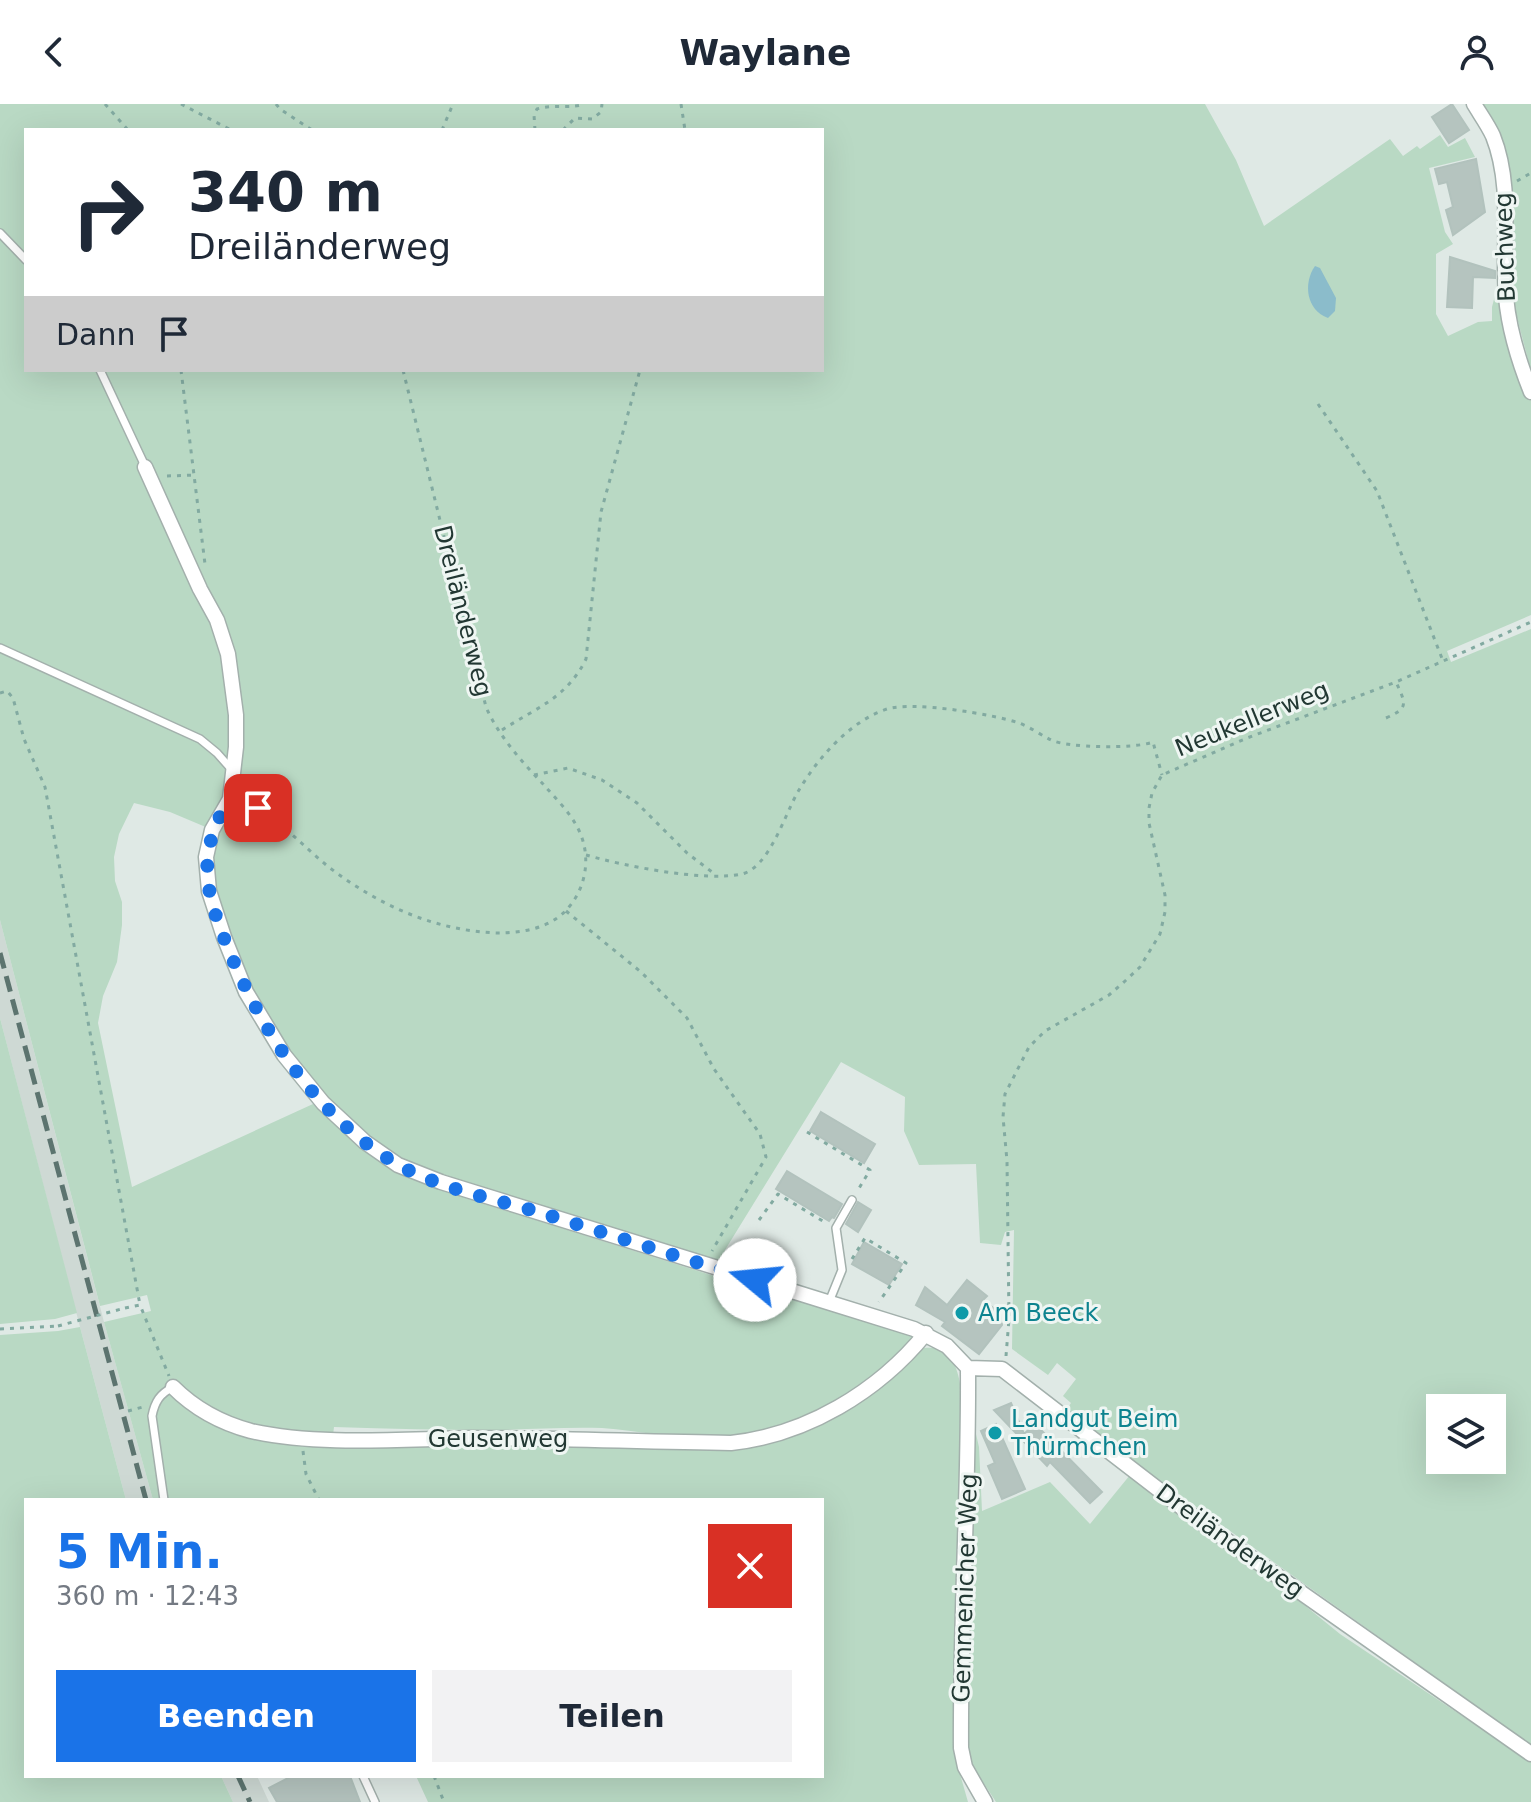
<!DOCTYPE html>
<html lang="de">
<head>
<meta charset="utf-8">
<style>
  :root { --surface:#fff; --page:#f2f2f3; --text:#1f2937; --muted:#747a83; --accent:#1a73e8 }
  body { margin:0; font-family:"DejaVu Sans",sans-serif; background:var(--page); color:var(--text); height:100vh; display:flex; flex-direction:column; font-size:30px; white-space:nowrap }
  * { box-sizing:border-box; margin:0 }
  p { font-size:26px; color:var(--muted) }
  .icon { flex:none; width:44px; height:44px; fill:none; stroke:currentColor; stroke-width:2; stroke-linecap:round; stroke-linejoin:round }
  .map { position:relative; flex:1; overflow:hidden }
  .panel { position:absolute; left:24px; top:1394px; width:800px; height:280px; display:flex; flex-direction:column; background:var(--surface); border-radius:0px; box-shadow:0 8px 32px #0002 }
  .panel>* { flex:none }
  .guide { position:absolute; left:24px; top:24px; width:800px; height:244px; border-radius:0px; box-shadow:0 8px 32px #0002; background:#fff; color:var(--text); overflow:hidden }
  .fabs { position:absolute; left:1426px; top:1290px; display:grid; gap:16px }
  .fabs a { display:grid; place-items:center; width:80px; height:80px; border-radius:0px; background:var(--surface); box-shadow:0 8px 32px #0002; font-size:40px }
  .pin { position:absolute; display:grid; place-items:center; width:68px; height:68px; color:#fff; margin:-34px; border-radius:16px; box-shadow:0 4px 12px #0006 }
  .me { position:absolute; width:88px; margin:-44px; rotate:287deg; stroke-linejoin:round; filter:drop-shadow(0 0 6px #0008) }
  .turn { display:flex; align-items:center; gap:28px; height:168px; padding:0 32px; font-size:36px }
  .turn .icon { width:104px; height:104px; stroke-width:2.5 }
  .turn b { display:block; font-size:56px; line-height:68px }
  .then { display:flex; align-items:center; height:76px; padding:0 32px; background:#0003; gap:16px; font-size:30px }
  .round { display:grid; place-items:center; flex:none; width:84px; height:84px; border-radius:0px; background:var(--page) }
  .overview { display:flex; align-items:center; justify-content:space-between; height:136px; padding:0 32px }
  h1 { font-size:48px; font-weight:700; line-height:60px; color:var(--accent) }
  .button { display:flex; gap:16px; margin-top:auto; padding:16px 32px }
  .button a { flex:1; height:92px; border-radius:0px; background:var(--accent); color:#fff; font-size:32px; font-weight:700; line-height:92px; text-align:center }
  .button a+a { background:var(--page); color:var(--text) }
  header { display:flex; justify-content:space-between; align-items:center; height:104px; padding:0 32px; background:var(--surface); font-size:36px; font-weight:700 }
  .map>svg:first-child { display:block }
</style>
</head>
<body>
<header><svg class="icon" aria-label="back" viewBox="0 0 24 24"><path d="M15 5l-7 7 7 7"/></svg>Waylane<svg class="icon" aria-label="person" viewBox="0 0 24 24"><circle cx="12" cy="8" r="4"/><path d="M4 21q1-7 8-7t8 7"/></svg></header>
<div class="map">
<svg width="1531" height="1698" viewBox="0 0 1531 1698">
  <rect width="100%" height="100%" fill="#dfe9e5"/>
  <path fill="#ced9d4" d="M0,816L104,1218L153,1396H126L80,1223L0,914Z
    M221,1672H257L269,1698H233Z"/>
  <path fill="#b9d9c4" fill-rule="evenodd" d="M0,0H1205L1236,56L1264,122L1390,35L1403,52L1417,42L1420,45L1440,31L1448,43L1465,34L1475,53L1429,64L1445,128L1453,140L1436,150V210L1448,232L1478,218L1492,217V203L1501,168L1520,269L1531,297V511L1447,547L1451,558L1531,525V1641L1064,1309L1071,1299L1063,1292L1076,1275L1057,1259L1048,1271L1012,1245L1014,1126L1005,1128L1001,1141L980,1139L976,1060L919,1061L904,1027L905,993L841,958L717,1159C642,1135 567,1112 492,1086C450,1072 405,1061 369,1035C359,1028 351,1019 342,1010C292,962 258,903 233,838C215,790 197,752 230,707L220,698L208,724L170,708L134,699L119,730L114,753L115,777L122,798V821L117,858L103,892L98,919L132,1083L313,1000C355,1042 383,1062 437,1085L714,1172L912,1230C908,1269 780,1330 742,1335C701,1340 645,1327 602,1324C568,1323 533,1325 499,1326C444,1326 389,1325 334,1323L332,1339L601,1337L693,1346L745,1343L834,1310L888,1278L924,1244C962,1239 961,1288 964,1313L973,1317L979,1343L982,1407L1050,1378L1090,1420L1130,1371L1250,1457L1340,1530L1531,1658V1698H996L979,1672L958,1663L968,1698H428L416,1672H822V1396H167L157,1341L156,1308L149,1310L162,1396H153L104,1218L151,1207L147,1191L100,1202L0,816ZM26,26H822V266H26ZM1440,1304H1492V1356H1440Z
    M1477,0H1531V267L1509,183L1507,82Z
    M0,914L77,1209L55,1215L0,1220Z
    M80,1223L126,1396H26V1672H221L233,1698H0V1231L58,1227Z"/>
  <path fill="#8bbccb" d="M1315,162L1320,164L1336,194L1335,207L1328,214C1306,206 1303,179 1315,162Z"/>
  <path fill="#b5c4bf" stroke="#b2c2bd" stroke-width="2" d="M1452,0L1469,26L1449,39L1432,13Z
    M1476,55L1485,108L1453,131L1446,106L1453,103L1447,78L1439,80L1435,65Z
    M1450,153L1495,167V174L1473,173L1472,204L1447,203Z
    M821,1008L875,1040L864,1059L810,1027Z
    M787,1067L842,1100L834,1114L832,1113L829,1117L776,1085Z
    M858,1098L871,1106L858,1128L846,1120Z
    M864,1138L902,1160L889,1181L852,1160Z
    M967,1176L987,1192L983,1196L1000,1209L1002,1221L979,1250L942,1222L945,1218L916,1201L925,1183L947,1201Z
    M1011,1299L1024,1330L1035,1320L1102,1388L1090,1399L1050,1358L1047,1362L994,1306Z
    M996,1320L1025,1385L1002,1395L988,1362L995,1359L981,1327Z
    M292,1672H350L360,1698H277L269,1684Z"/>
  <g fill="none" stroke-linecap="round" stroke-linejoin="round">
    <g stroke="#a3b0ac" stroke-width="10">
      <path id="lane" d="M0,129L26,156
        M100,266L145,362
        M0,544L200,635L217,649L233,667
        M829,1198L842,1166L836,1124L852,1096
        M164,1396L152,1312C155,1297 160,1290 173,1283
        M363,1672L375,1698"/>
    </g>
    <g stroke="#a3b0ac" stroke-width="17">
      <path id="street" d="M1474,0C1480,10 1488,21 1493,32C1513,82 1502,140 1506,193C1509,226 1519,258 1531,288
        M145,363L200,485L217,516L228,550L236,611V643L230,695L212,726L206,753L209,787L224,833L246,888L284,951L323,999L365,1038L398,1061L441,1078L914,1225L947,1242L968,1264L1002,1265L1202,1419L1531,1650
        M968,1264C969,1390 960,1517 961,1644L965,1663L985,1698
        M173,1283C195,1305 221,1319 251,1327C317,1342 401,1335 470,1334C557,1334 644,1338 731,1339C806,1331 878,1288 926,1229"/>
    </g>
    <path stroke="#82aaa1" stroke-width="3" stroke-dasharray="4 6" stroke-linecap="butt" d="M105,0L128,26
      M181,0L231,26
      M276,0L280,5L312,26
      M681,0L685,26
      M442,26L453,0
      M535,26L534,11L537,5C553,0 573,5 584,0
      M563,26L575,14L592,15L601,8L602,0
      M1517,77L1531,69
      M181,266L205,460
      M1318,300L1377,387L1443,557
      M167,372L195,371
      M0,589L7,587L13,594L24,635L45,683L140,1201
      M1386,614C1409,604 1406,600 1396,578
      M502,626C536,604 567,594 586,555L601,408L640,266
      M534,671L568,664L602,676L637,699L687,749L716,771
      M243,699C278,712 302,742 330,764C380,802 436,827 498,829C523,829 552,824 569,803C585,784 590,757 582,734C575,713 557,696 543,680C522,658 498,631 486,603L403,266
      M586,751C624,762 704,778 742,770C770,763 785,709 799,686C818,654 850,617 887,605C912,597 993,610 1019,619C1030,623 1041,631 1051,636C1068,644 1135,645 1153,638L1162,671
      M566,807L641,868L687,914L714,965L760,1030L766,1053L712,1147
      M807,1028L870,1066L858,1086
      M759,1116L778,1090L826,1119
      M852,1155L865,1134L906,1159L879,1198
      M125,1204L140,1201L169,1272
      M0,1225L58,1222
      M1006,1252L1009,1215L1007,1057L1003,1013L1005,990L1029,943L1045,927L1109,891L1124,878L1140,863L1160,830L1165,808V791L1149,719V704L1152,689L1162,671L1247,634L1396,578L1531,518
      M128,1307L143,1303
      M303,1347L306,1370L319,1396
      M434,1672L444,1698"/>
    <use href="#lane" stroke="#fff" stroke-width="7"/>
    <use href="#street" stroke="#fff" stroke-width="14"/>
    <path stroke="#5c746f" stroke-width="5" stroke-dasharray="16 8" stroke-linecap="butt" d="M0,849L146,1396
      M238,1672L250,1698"/>
    <path stroke="#82aaa1" stroke-width="3" stroke-dasharray="4 6" stroke-linecap="butt" d="M58,1222L125,1204"/>
  </g>
  <g fill="none" stroke-linecap="round" stroke-linejoin="round">
    <path stroke="#1a73e8" stroke-width="14" stroke-dasharray="0 25.2" d="M258,704L230,695C194,751 206,791 230,849C264,931 319,1015 397,1060C438,1084 490,1094 535,1107C608,1130 681,1154 755,1176"/>
  </g>
  <g fill="#0f9aa8" stroke="#eff6f3" stroke-width="3">
    <circle cx="962" cy="1209" r="8"/>
    <circle cx="995" cy="1329" r="8"/>
  </g>
  <g text-anchor="middle" stroke-width="6" stroke-linejoin="round" paint-order="stroke">
    <g font-size="24" fill="#223833" stroke="#eff6f3">
      <text transform="translate(1505 143) rotate(-92)" y="8">Buchweg</text>
      <text transform="translate(463 507) rotate(76)" y="8">Dreiländerweg</text>
      <text transform="translate(1252 615) rotate(-22)" y="8">Neukellerweg</text>
      <text x="498" y="1343">Geusenweg</text>
      <text transform="translate(1230 1437) rotate(36)" y="8">Dreiländerweg</text>
      <text transform="translate(965 1484) rotate(-88)" y="8">Gemmenicher Weg</text>
    </g>
    <g font-size="24" fill="#0d838f" stroke="#eff6f3" text-anchor="start">
      <text x="978" y="1217">Am Beeck</text>
      <text x="1011" y="1323">Landgut Beim<tspan x="1011" dy="28">Thürmchen</tspan></text>
    </g>
  </g>
</svg>
<div class="fabs">
<a><svg class="icon" aria-label="layers" viewBox="0 0 24 24"><path d="M12 4l9 5-9 5-9-5zM3 14l9 5 9-5"/></svg></a>
</div>
<div class="pin" style="left:258px;top:704px;background:#d93025"><svg class="icon" aria-label="arrive" viewBox="0 0 24 24"><path d="M6 21V4h12l-3 4 3 4H6"/></svg></div>
<svg class="me" style="left:755px;top:1176px" viewBox="-20 -20 40 40"><circle r="19" fill="#fff"/><path d="M0-13L10 11 0 6-10 11z" fill="#1a73e8"/></svg>
<div class="guide">
<div class="turn"><svg class="icon" aria-label="right" viewBox="0 0 24 24"><path d="M7 20v-9h11M14 6l5 5-5 5"/></svg><div><b>340 m</b>Dreiländerweg</div></div>
<div class="then">Dann<svg class="icon" aria-label="arrive" viewBox="0 0 24 24"><path d="M6 21V4h12l-3 4 3 4H6"/></svg></div>
</div>
<section class="panel">
<div class="overview"><div><h1>5 Min.</h1><p>360 m · 12:43</p></div><a class="round" style="background:#d93025;color:#fff"><svg class="icon" aria-label="close" viewBox="0 0 24 24"><path d="M6 6l12 12M18 6L6 18"/></svg></a></div>
<div class="button"><a>Beenden</a><a>Teilen</a></div>
</section>
</div>
</body>
</html>
